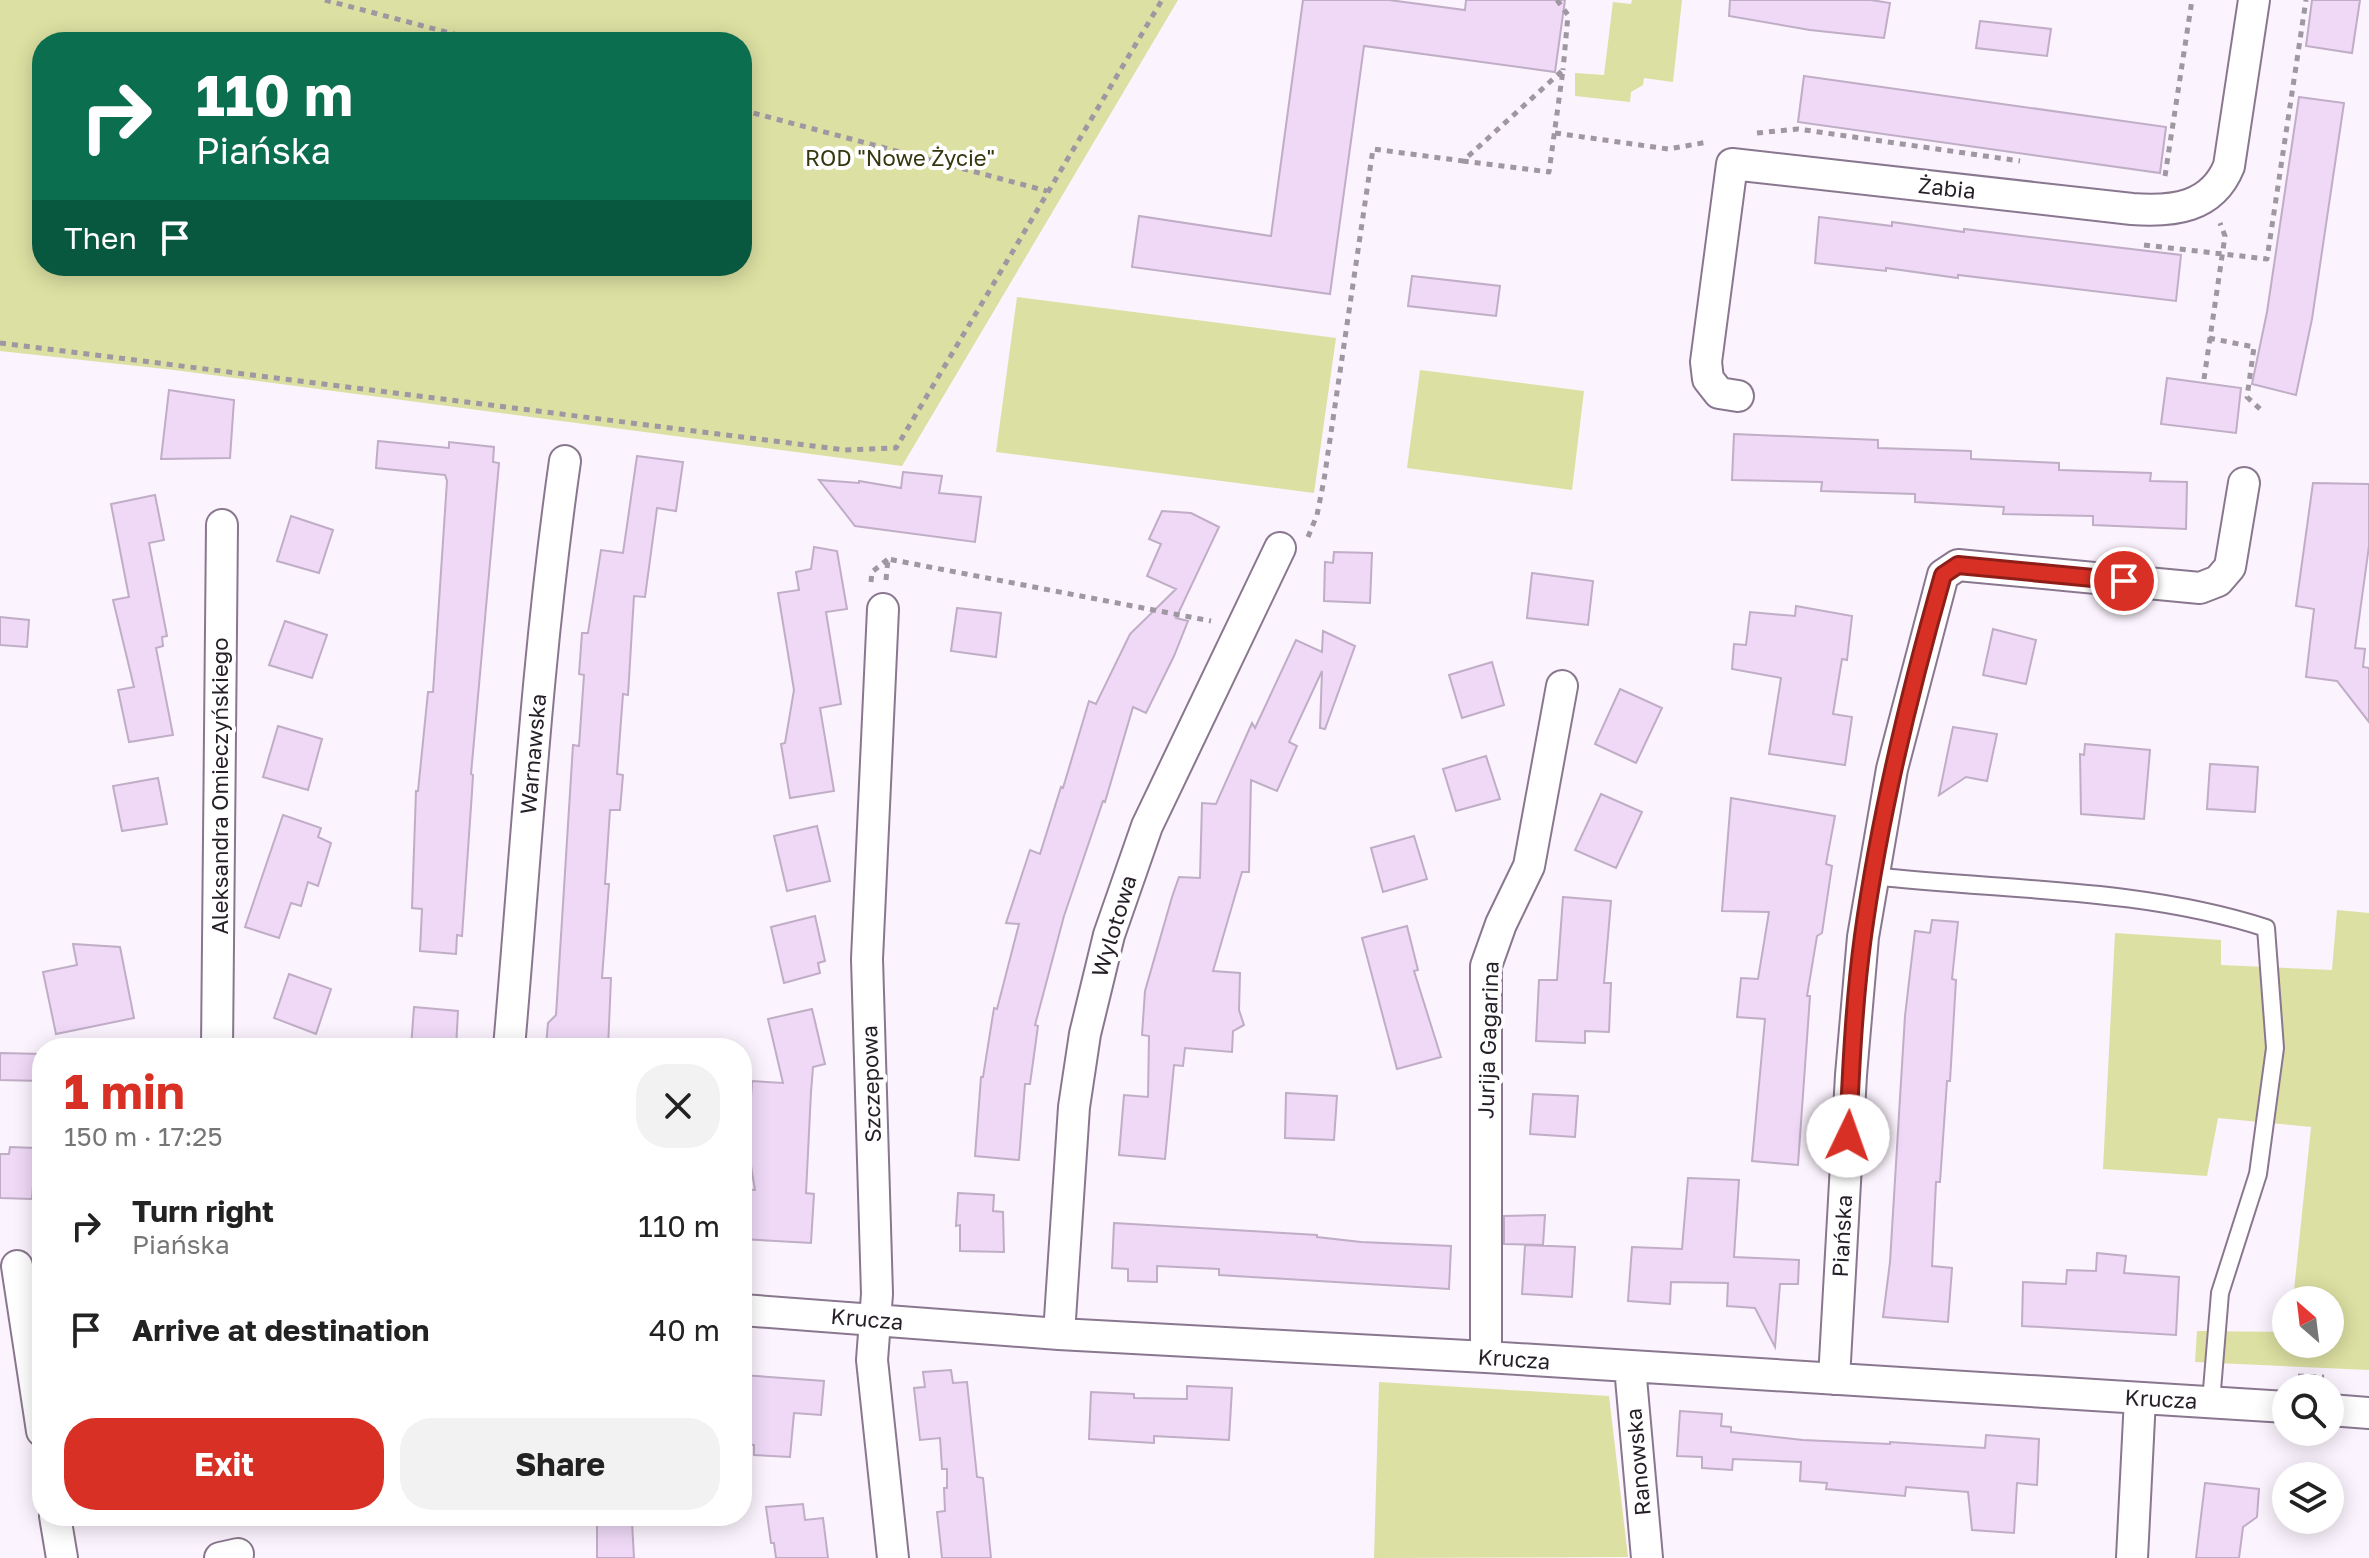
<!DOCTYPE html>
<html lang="en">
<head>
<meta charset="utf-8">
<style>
  :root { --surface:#fff; --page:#f2f2f2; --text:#222; --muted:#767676; --accent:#d93025 }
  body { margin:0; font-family:"Golos Text",sans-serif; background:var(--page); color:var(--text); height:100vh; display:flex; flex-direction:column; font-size:30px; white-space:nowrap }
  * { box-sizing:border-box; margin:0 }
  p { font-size:26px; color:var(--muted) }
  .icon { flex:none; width:44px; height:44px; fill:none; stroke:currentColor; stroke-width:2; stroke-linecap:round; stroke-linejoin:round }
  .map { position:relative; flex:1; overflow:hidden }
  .drawer { position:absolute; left:32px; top:1038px; width:720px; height:488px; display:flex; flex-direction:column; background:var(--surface); border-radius:32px; box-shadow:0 4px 20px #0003 }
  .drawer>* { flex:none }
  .hud { position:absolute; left:32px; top:32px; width:720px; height:244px; border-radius:32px; box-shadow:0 4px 20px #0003; background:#0b6e4f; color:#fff; overflow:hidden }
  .needle { width:52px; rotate:332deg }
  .buttons { position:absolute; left:2272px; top:1286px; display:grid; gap:16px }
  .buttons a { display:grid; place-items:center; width:72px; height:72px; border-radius:50%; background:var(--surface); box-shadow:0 4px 20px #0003; font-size:40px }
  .pin { position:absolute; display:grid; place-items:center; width:68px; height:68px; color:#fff; margin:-34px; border:4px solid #fff; border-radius:50%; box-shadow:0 2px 8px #0007 }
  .me { position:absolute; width:88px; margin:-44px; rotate:3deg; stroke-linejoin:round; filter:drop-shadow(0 0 6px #0008) }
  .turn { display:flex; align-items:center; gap:28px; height:168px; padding:0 32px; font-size:36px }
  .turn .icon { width:104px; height:104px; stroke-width:2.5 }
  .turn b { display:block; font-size:56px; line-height:68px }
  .then { display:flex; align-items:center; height:76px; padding:0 32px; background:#0003; gap:16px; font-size:30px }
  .round { display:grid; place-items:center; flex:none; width:84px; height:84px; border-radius:32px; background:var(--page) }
  .headline { display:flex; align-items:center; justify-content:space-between; height:136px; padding:0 32px }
  h1 { font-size:48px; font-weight:700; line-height:60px; color:var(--accent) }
  .action { display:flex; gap:16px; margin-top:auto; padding:16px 32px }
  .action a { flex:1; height:92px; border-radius:32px; background:var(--accent); color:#fff; font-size:32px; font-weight:700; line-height:92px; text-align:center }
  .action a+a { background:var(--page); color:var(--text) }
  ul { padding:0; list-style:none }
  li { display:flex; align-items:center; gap:24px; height:104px; padding:0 32px }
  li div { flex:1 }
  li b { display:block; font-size:30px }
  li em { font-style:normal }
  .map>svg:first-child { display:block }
</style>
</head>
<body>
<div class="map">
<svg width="2369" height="1558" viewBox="0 0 2369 1558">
  <rect width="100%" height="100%" fill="#fbf3fd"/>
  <path fill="#dce0a2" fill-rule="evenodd" d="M0,0H1178L902,466L174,370L0,351ZM742,42V266H42V42Z
    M1632,0H1682L1673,82L1644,78L1643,85L1631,92L1630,102L1575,96V73L1604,75L1613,2L1631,4Z
    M1017,297L1336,338L1314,493L996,452Z
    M1420,370L1584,391L1572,490L1407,468Z
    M2337,910L2369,913V1370L2195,1362L2197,1331L2286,1332V1344H2330V1300H2293L2311,1127L2218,1118L2207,1176L2103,1169L2115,933L2221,940V965L2332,970Z
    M1379,1382L1609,1396L1628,1557L1374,1558Z"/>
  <path fill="#efd9f7" stroke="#c0adc6" stroke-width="2" d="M1303,0H1389L1465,10L1466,0H1565L1555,72L1364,46L1330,294L1132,267L1139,216L1271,236Z
    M1730,0H1871L1890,3L1884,38L1810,30L1729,16Z
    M2312,0H2360L2352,53L2306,46Z
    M1980,21L2051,29L2047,56L1976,48Z
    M1804,76L2166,127L2160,173L1798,122Z
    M2299,97L2344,103L2312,319L2296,395L2252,384L2267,312Z
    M1819,217L1892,226V222L1964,232V229L2181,255L2176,301L1958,275V278L1886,268V271L1815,263Z
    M1412,276L1500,286L1496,316L1408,306Z
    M2167,378L2241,388L2236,433L2161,424Z
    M169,390L234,400L230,458L161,459Z
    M1734,434L1878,440V448L1971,451V459L2059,463V470L2151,473L2150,481L2187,482L2186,529L2093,525V516L2003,514L2004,507L1915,502V494L1821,491L1822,482L1732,480Z
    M378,441L449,448V442L494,447L493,462L499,463L471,774L473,775L472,792L462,936L457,935L456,954L420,951L422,909L412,908L416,791H418L428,692H433L447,481L445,475L376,468Z
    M637,456L683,462L676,511L657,508L645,597L634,596L628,695L623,694L617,774L623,775L620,810H610L605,884H609L602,978H611L608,1048L546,1046L548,1023L556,1015L573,745L579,746L584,675L579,674L582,633H588L601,550L623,553Z
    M903,472L942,476L939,493L981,497L975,542L855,526L819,480L859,483V481L901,488Z
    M2313,483L2369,484V546L2355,648L2365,649L2363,667L2369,668V722L2337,681L2306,677L2314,609L2296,606Z
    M155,495L164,540L149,543L167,636L162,637L163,646L156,648L173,735L129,742L118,690L134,687L113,600L129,597L111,504Z
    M1162,511L1191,513L1219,527L1176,618L1188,621L1174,656L1146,713L1133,707L1105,802L1103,801L1064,916L1035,1025L1038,1026L1030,1084H1025L1019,1160L975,1156L981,1077H983L994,1008L997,1009L1019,924L1006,923L1030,850L1040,854L1061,787L1063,788L1089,701L1096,704L1130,634L1176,589L1147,576L1161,544L1149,539Z
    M291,516L333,530L319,573L277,561Z
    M814,547L837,551L847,609L826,612L841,704L820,708L834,791L790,798L781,744L785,743L794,690L778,593L799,590L796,572L811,569Z
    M1334,552L1372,553L1370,603L1324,601L1325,562L1333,563Z
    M1532,573L1593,581L1588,625L1527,618Z
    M1796,606L1852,616L1847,660L1842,659L1833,714L1852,717L1845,765L1769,754L1781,678L1732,669L1734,644L1746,645L1750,612L1795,616Z
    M957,608L1001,613L996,657L951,651Z
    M0,617L29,620L27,647L0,645Z
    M285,621L327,635L312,678L269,665Z
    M1993,629L2036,640L2026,684L1983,675Z
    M1323,631L1355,646L1325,729L1320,728L1322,671L1289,742L1297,746L1277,791L1251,780L1249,872H1242L1213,971L1240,973L1239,1010L1244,1025L1233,1031L1232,1052L1185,1048L1183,1066L1174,1065L1165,1159L1119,1155L1124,1095L1148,1097L1149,1036L1142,1035L1145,991L1172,897L1179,877L1200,878L1202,803L1216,804L1252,723L1255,728L1296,640L1322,652Z
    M1492,662L1504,705L1462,718L1449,675Z
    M1620,689L1662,708L1636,763L1595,744Z
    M278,726L322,739L308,790L263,777Z
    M1953,727L1997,734L1987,781L1966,777L1939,795Z
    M2085,744L2150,750L2144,819L2081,814L2080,754L2084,755Z
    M1486,756L1500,799L1456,811L1443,769Z
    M2210,764L2258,767L2255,812L2207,809Z
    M158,778L167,824L122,831L113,786Z
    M1601,794L1642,812L1616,868L1575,850Z
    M1731,798L1835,816L1826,864L1832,866L1822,933L1817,936L1807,996H1810L1798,1165L1752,1161L1765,1019L1737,1017L1741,978L1758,979L1769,912L1722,911Z
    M283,815L321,828L318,837L331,843L318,886L308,882L301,906L291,903L279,938L245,927Z
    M817,826L830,881L787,891L774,836Z
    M1414,836L1427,879L1383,892L1371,848Z
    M1563,897L1611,901L1604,983H1611L1609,1032L1585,1031V1043L1536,1041L1539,980H1557Z
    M815,916L825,961L818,963L820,973L784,983L771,927Z
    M1932,920L1958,922L1952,979L1956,980L1950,1081H1947L1940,1182H1936L1932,1266L1952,1268L1948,1322L1883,1317L1890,1262L1905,1016L1915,931L1930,933Z
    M1407,926L1418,970L1414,971L1441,1057L1397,1069L1362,938Z
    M73,944L120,947L134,1018L56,1034L43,972L77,965Z
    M289,974L331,989L316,1034L274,1018Z
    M414,1007L458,1011L456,1048H411Z
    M812,1009L825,1064L813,1067L811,1092L806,1193L814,1194L811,1243L742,1239V1189L755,1190L744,1124L751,1097L752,1081L783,1083L768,1019Z
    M0,1053L42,1054V1081L0,1080Z
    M1286,1093L1337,1096L1334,1140L1285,1138Z
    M1533,1094L1578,1096L1575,1137L1530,1134Z
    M10,1147L36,1148L32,1199L0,1198V1154H9Z
    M1688,1178L1739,1180L1734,1257L1799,1260L1798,1284H1780L1775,1347L1755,1308L1727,1306L1728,1283L1671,1282L1670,1304L1628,1301L1632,1247L1682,1249Z
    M958,1193L994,1195L993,1211L1003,1212L1004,1252L960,1251V1225L956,1226Z
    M1545,1215L1543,1245L1504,1244V1216Z
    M1114,1223L1317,1235V1237L1361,1242L1451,1246L1449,1289L1219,1275V1269L1157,1266V1282L1128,1281V1269L1112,1268Z
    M1525,1245L1575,1247L1572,1297L1522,1294Z
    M2097,1253L2126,1256L2124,1273L2179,1277L2176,1335L2022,1326L2023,1282L2066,1284L2067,1270L2096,1271Z
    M951,1370L953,1383L967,1382L977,1477L983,1478L991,1558H942L937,1512L945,1511L944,1488H947V1469H942L940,1438L920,1440L914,1388L925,1387L923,1372Z
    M742,1375L824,1381L821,1415L794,1413L790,1457L754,1455V1445L742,1444Z
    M1187,1386L1232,1388L1229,1440L1154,1436V1443L1089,1439L1091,1392L1134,1394V1398L1187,1399Z
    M1680,1411L1722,1414L1721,1426L1731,1427V1432L1803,1440L1890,1444V1442L1985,1448L1986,1435L2039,1439L2037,1485L2017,1483L2014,1533L1972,1530L1968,1492L1906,1487L1905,1496L1826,1489L1827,1483L1800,1481L1801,1462L1733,1459L1732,1470L1702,1468V1457L1677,1456Z
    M2205,1483L2259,1489L2257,1517L2243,1527L2239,1558H2196Z
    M803,1504L805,1520L823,1518L828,1558H776L774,1543H771L766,1507Z
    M632,1522L634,1558H597V1523Z"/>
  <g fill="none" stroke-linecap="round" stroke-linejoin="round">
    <g stroke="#89778f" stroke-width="20">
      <path id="lane" d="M1873,876C2004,891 2139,887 2266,928L2275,1048L2258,1174L2220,1293L2211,1402"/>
    </g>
    <g stroke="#89778f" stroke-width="34">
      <path id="street" d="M1738,396L1719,393L1708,379L1706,362L1732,164L2132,209C2173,212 2212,208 2229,166L2254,0
        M883,609L867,959L877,1294L872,1360L893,1558
        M217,1048L222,525
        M509,1048C526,852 537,656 565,461
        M17,1266L42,1431
        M742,1310L1059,1334L1486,1357L2286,1407
        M1059,1334L1074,1107L1085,1034L1109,935L1147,826L1280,548
        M1486,1357V966L1501,924L1529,866L1562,686
        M1630,1367L1647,1558
        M1834,1379L1851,1075L1863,937L1892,769L1943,575L1958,565L2200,588L2218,581L2230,567L2244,483
        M2330,1410L2369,1413
        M55,1516L62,1558
        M220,1558L238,1554
        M2132,1558L2140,1398"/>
    </g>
    <path stroke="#9f97a1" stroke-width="5" stroke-dasharray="6 6" stroke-linecap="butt" d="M325,0L484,42
      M1557,0L1568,15L1563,70
      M742,110L1047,191
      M1555,133L1668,149L1708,142
      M1757,133L1798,129L2020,161
      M2165,176L2192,0
      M2144,245L2267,259L2306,0
      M2209,338L2254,347L2247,397L2260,409
      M0,343L845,450L896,448L1162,0
      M2204,379L2225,236L2220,223
      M1308,537L1317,515L1324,480L1373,149L1463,161L1563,70L1549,172L1463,161
      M886,580L888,559L1211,621
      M871,582L872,572L888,559
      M2298,1376L2324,1377"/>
    <use href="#lane" stroke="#fff" stroke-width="16"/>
    <use href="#street" stroke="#fff" stroke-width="30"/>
  </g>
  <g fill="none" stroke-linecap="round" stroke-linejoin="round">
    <g stroke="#8d1f18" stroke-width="20">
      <path id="route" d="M1848,1136C1851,1069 1854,1002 1863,936C1880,813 1909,694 1943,575L1958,565L2124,581"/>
    </g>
    <use href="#route" stroke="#d93025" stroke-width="14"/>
  </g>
  <g text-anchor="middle" stroke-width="8" stroke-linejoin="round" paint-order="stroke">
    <g font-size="22" fill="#35370f" stroke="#fff">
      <text x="900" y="166">ROD "Nowe Życie"</text>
    </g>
    <g font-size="22" fill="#261f28" stroke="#fff">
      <text transform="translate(1947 188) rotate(6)" y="8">Żabia</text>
      <text transform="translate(533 754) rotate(-85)" y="8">Warnawska</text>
      <text transform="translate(220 786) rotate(-90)" y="8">Aleksandra Omieczyńskiego</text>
      <text transform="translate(1114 926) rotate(-73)" y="8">Wylotowa</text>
      <text transform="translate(1488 1040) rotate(-88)" y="8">Jurija Gagarina</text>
      <text transform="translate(871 1084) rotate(-92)" y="8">Szczepowa</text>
      <text transform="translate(1842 1236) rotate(-87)" y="8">Piańska</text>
      <text transform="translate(867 1319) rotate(5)" y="8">Krucza</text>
      <text transform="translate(1514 1359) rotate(4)" y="8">Krucza</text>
      <text transform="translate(2161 1399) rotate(3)" y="8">Krucza</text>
      <text transform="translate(1638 1462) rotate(-95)" y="8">Ranowska</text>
    </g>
  </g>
</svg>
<div class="buttons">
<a><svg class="needle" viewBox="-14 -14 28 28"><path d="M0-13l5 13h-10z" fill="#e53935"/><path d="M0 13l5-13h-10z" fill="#767676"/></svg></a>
<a><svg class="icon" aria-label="search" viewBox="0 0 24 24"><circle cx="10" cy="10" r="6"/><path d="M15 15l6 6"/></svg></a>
<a><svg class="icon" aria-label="layers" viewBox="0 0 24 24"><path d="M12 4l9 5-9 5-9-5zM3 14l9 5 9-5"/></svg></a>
</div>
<div class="pin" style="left:2124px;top:581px;background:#d93025"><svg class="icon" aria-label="arrive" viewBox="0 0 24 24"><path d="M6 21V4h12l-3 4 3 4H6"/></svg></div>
<svg class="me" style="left:1848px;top:1136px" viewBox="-20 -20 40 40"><circle r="19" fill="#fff"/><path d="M0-13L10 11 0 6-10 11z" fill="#d93025"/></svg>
<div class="hud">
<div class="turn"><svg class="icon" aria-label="right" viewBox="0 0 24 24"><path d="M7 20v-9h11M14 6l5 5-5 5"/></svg><div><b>110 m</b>Piańska</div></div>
<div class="then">Then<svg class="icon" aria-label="arrive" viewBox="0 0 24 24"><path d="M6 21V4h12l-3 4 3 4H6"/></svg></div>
</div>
<section class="drawer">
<div class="headline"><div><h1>1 min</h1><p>150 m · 17:25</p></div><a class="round"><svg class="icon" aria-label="close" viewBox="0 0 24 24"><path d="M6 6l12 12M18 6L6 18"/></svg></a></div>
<ul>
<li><svg class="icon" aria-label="right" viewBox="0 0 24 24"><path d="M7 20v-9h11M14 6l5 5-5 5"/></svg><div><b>Turn right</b><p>Piańska</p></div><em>110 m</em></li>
<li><svg class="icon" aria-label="arrive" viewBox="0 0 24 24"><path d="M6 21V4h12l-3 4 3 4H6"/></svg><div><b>Arrive at destination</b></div><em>40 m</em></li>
</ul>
<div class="action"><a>Exit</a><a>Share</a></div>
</section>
</div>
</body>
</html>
